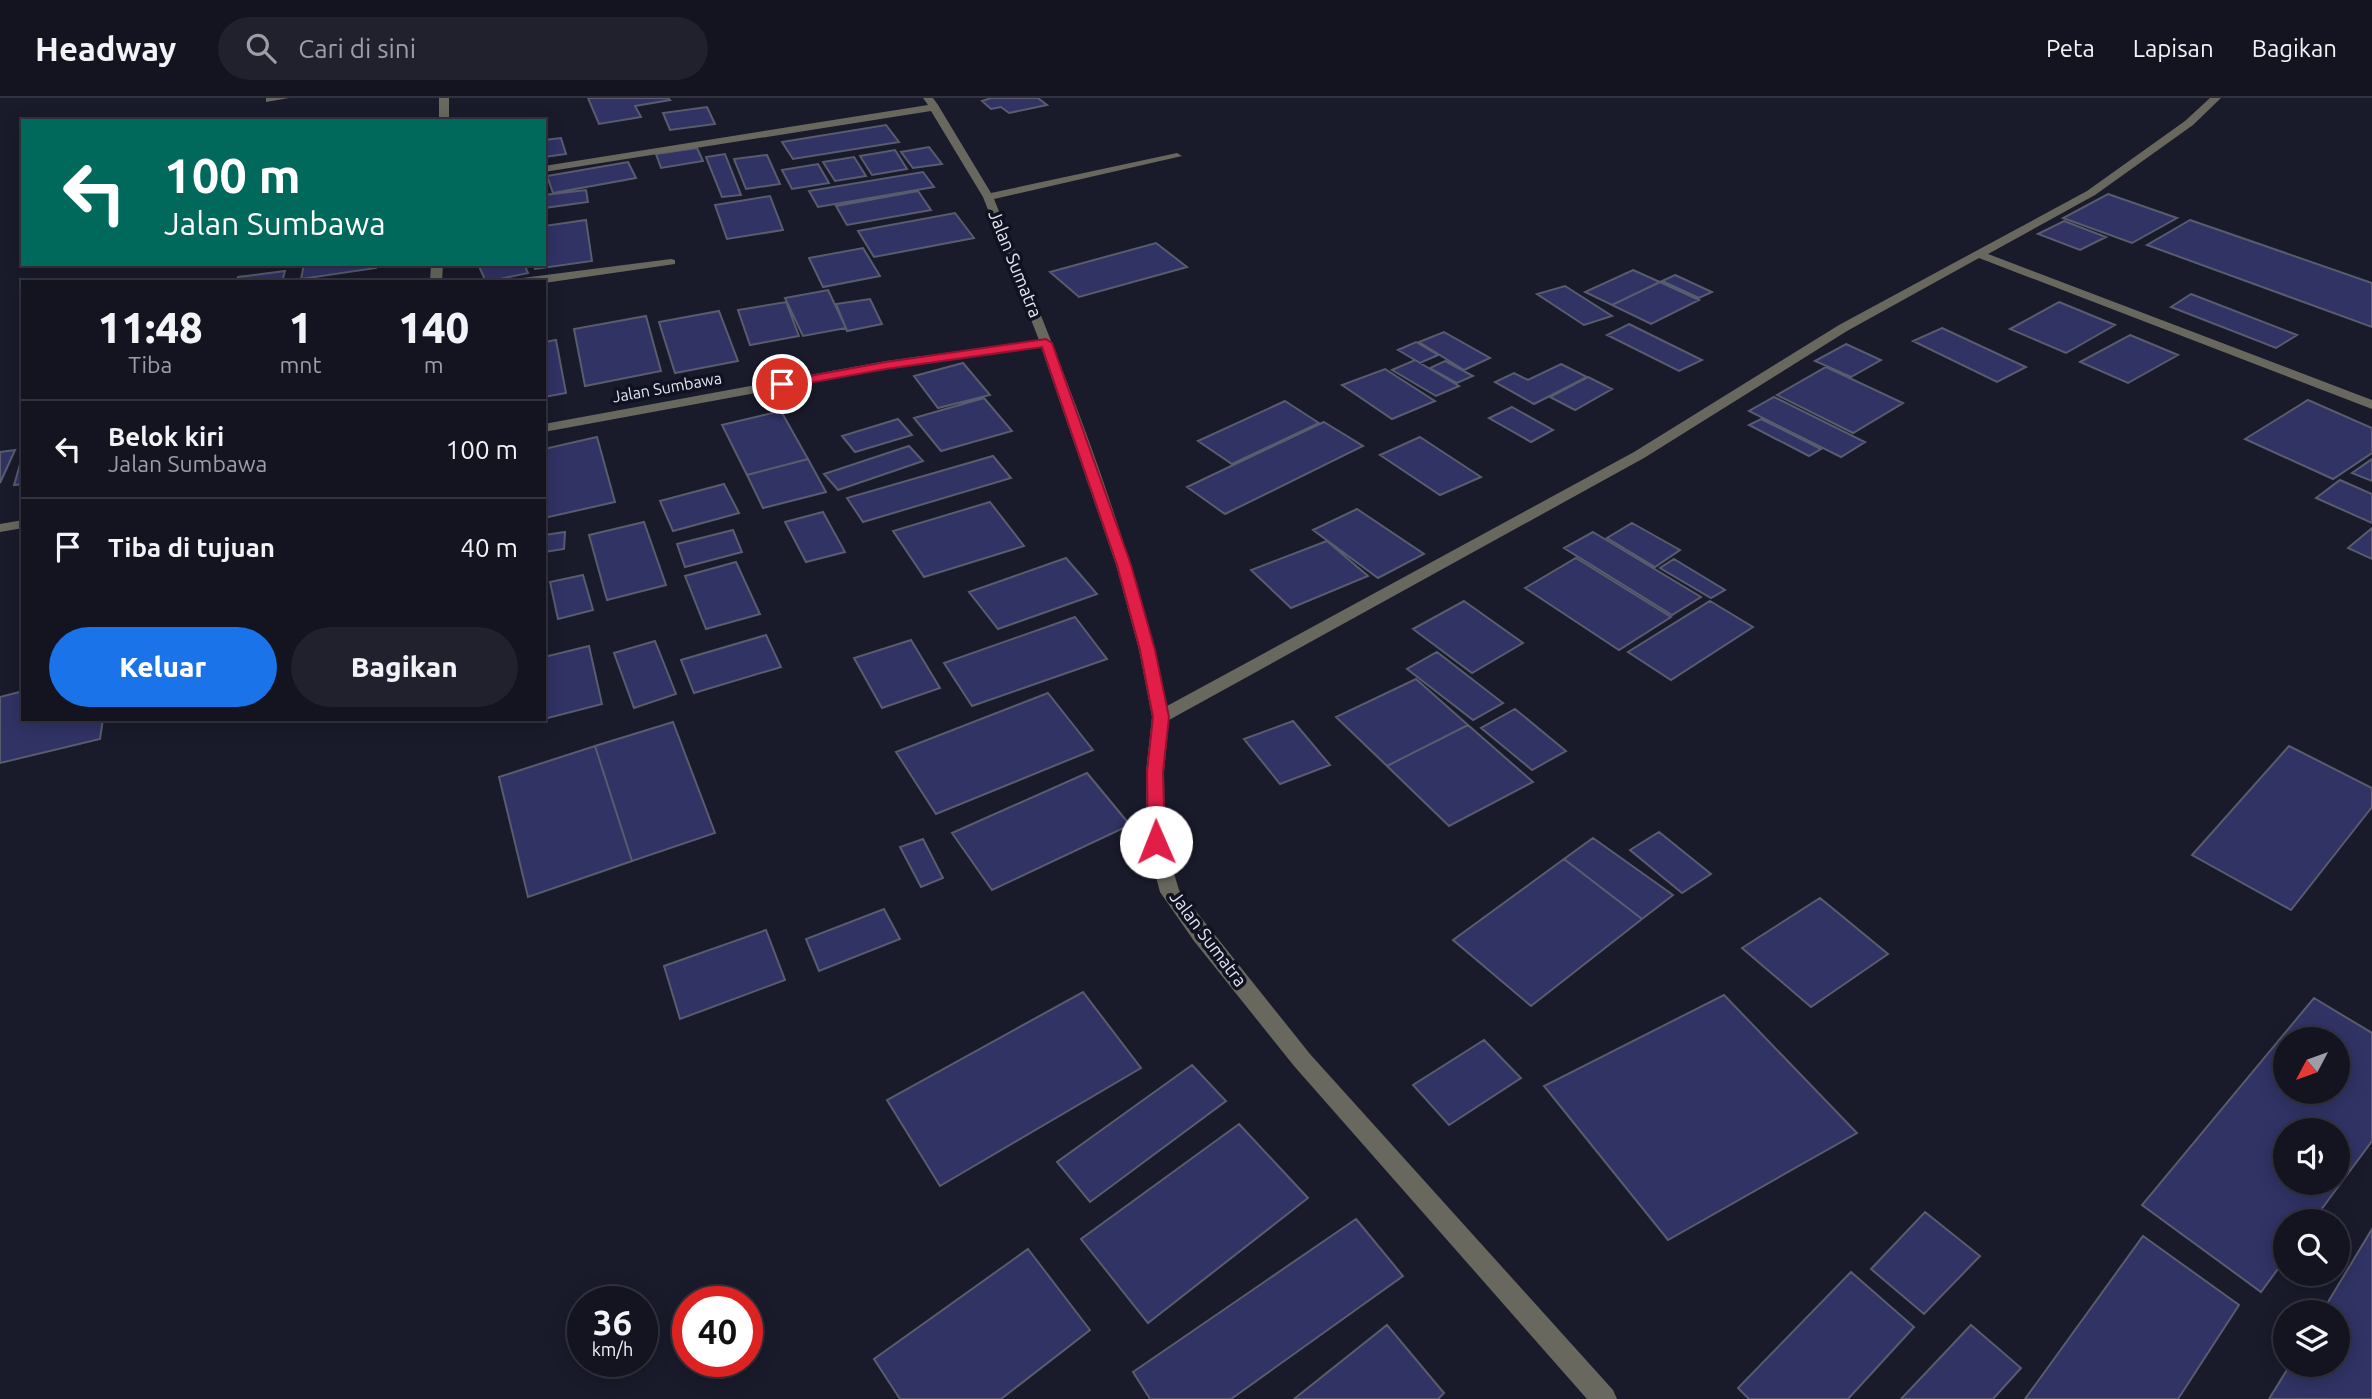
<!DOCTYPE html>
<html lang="id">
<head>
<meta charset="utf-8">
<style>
  :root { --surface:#131420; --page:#20212d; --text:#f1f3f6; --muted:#9d9ea5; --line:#32333e; --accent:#1a73e8 }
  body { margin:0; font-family:Ubuntu,sans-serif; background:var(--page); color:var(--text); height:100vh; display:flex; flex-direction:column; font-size:26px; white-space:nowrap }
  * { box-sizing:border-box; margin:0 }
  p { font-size:23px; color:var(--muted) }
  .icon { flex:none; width:38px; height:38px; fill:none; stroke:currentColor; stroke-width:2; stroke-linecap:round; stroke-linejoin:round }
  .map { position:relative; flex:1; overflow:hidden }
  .drawer { position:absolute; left:21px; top:182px; width:525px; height:441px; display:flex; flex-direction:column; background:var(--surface); border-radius:0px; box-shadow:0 4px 18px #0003,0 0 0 2px var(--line) }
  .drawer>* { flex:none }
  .banner { position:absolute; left:21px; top:21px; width:525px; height:147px; border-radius:0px; box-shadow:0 4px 18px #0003,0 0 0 2px var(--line); background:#00695c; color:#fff; overflow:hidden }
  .needle { width:46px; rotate:229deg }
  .fabs { position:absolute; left:2273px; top:929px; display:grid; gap:14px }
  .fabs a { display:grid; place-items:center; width:77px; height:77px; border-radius:50%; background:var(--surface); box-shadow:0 4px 18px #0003,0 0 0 2px var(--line); font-size:35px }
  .speed { position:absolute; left:567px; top:1188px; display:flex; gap:14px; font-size:35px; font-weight:700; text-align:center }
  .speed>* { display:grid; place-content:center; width:91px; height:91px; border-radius:50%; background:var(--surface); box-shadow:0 4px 18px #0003,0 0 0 2px var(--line); line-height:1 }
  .speed small { font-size:18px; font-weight:400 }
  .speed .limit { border:10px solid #d22; background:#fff; color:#111 }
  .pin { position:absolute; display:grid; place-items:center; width:60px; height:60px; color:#fff; margin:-30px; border:4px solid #fff; border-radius:50%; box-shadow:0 2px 7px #0007 }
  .me { position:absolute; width:77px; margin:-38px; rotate:359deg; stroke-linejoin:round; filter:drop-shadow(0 0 5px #0008) }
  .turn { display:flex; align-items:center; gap:24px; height:147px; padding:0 28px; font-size:32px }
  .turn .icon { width:91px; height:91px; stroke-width:2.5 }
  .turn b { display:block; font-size:49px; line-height:60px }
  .eta { display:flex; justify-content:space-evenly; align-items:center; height:119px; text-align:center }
  .eta b { font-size:42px; font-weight:800; line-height:49px }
  .button { display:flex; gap:14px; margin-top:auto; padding:14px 28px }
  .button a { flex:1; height:80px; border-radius:42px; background:var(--accent); color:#fff; font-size:28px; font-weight:800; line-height:80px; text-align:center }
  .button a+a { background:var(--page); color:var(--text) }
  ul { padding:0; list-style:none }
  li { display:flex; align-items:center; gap:21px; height:98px; padding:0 28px; border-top:2px solid var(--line) }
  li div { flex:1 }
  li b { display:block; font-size:26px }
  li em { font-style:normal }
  header { display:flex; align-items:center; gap:42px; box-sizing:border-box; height:98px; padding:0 35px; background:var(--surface); border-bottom:2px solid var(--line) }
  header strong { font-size:33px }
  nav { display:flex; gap:38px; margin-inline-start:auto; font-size:24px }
  .search { width:490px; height:63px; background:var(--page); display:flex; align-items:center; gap:18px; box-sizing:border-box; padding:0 24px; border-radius:38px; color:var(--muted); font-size:26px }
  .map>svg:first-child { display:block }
</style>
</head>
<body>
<header>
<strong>Headway</strong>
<div class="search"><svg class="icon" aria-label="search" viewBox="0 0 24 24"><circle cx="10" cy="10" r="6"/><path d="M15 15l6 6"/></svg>Cari di sini</div>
<nav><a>Peta</a><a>Lapisan</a><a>Bagikan</a></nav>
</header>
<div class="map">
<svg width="2372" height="1301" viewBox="0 0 2372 1301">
  <rect width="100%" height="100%" fill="#191b2b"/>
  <path fill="#303364" stroke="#595c6e" stroke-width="2" fill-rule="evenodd" d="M588,0H668L670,2L635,8L641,19L599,26Z
    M1038,0L1047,7L1009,15L1001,9L991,11L982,3L991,0Z
    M707,9L715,26L670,32L663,15Z
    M886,27L899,44L793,61L782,44Z
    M561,40L566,56L544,59V42Z
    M929,49L942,66L913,70L901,54Z
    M697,50L703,63L661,70L656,56Z
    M895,52L907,71L872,77L860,58Z
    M725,56L741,97L722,99L706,59Z
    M767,57L780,86L746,91L734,61Z
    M854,59L866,78L835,83L823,64Z
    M628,64L636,80L553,95L547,78Z
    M818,66L829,85L792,91L782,72Z
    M923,74L934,89L818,109L809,93Z
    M586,92L588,104L544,110V97Z
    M918,93L931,112L847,127L836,108Z
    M2108,96L2177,120L2132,145L2063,120Z
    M770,98L783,132L727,141L715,107Z
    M955,115L974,140L874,159L858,133Z
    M586,122L592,163L535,171L534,166H544V128Z
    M2190,122L2372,185V229L2147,147Z
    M2064,123L2106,139L2080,152L2038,136Z
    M1156,145L1187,169L1079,199L1050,174Z
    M863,150L880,178L823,189L809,160Z
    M304,166H376V170L301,181Z
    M478,166H524L528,175L486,184Z
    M1633,172L1660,184L1612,207L1585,194Z
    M285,173L282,184H236L238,179Z
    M1675,177L1712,194L1699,200L1662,183Z
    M1660,184L1699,202L1651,226L1612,207Z
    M1565,188L1612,218L1584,227L1537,196Z
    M828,192L846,230L803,238L785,200Z
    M2191,196L2297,237L2276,250L2171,209Z
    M870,201L882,226L847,233L836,206Z
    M786,204L799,238L750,247L738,212Z
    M2059,204L2115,227L2066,255L2010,231Z
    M719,213L738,263L675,275L659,224Z
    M646,218L661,273L585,288L574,231Z
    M1629,226L1702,262L1679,273L1607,237Z
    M1942,230L2026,269L1997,284L1913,243Z
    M1444,234L1490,260L1464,272L1419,244Z
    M2130,237L2178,257L2128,285L2080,264Z
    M556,242L566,295L544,299V244Z
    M1416,244L1438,257L1420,265L1398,252Z
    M1846,246L1881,262L1851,279L1815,263Z
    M1415,262L1459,288L1436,298L1392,272Z
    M1445,263L1473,278L1457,285L1430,270Z
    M963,265L990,297L938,310L914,278Z
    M1561,266L1587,279L1534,306L1495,284L1514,275L1528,282Z
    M1826,269L1903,305L1853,335L1777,297Z
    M1385,271L1435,303L1392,321L1342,287Z
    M1588,279L1612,291L1575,312L1550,299Z
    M1774,299L1865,344L1841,359L1749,313Z
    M984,300L1012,333L941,353L914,320Z
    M2308,302L2372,330V355L2333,381L2245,341Z
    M1285,303L1319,325L1232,366L1198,343Z
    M1512,309L1553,332L1531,344L1489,320Z
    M781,313L808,361L747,377L722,327Z
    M898,321L912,337L855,354L842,338Z
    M1761,321L1821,351L1809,358L1749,327Z
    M1324,324L1363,348L1225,416L1187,389Z
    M597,339L615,404L544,420V351Z
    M1420,339L1481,379L1440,397L1380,357Z
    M909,348L923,363L838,392L824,376Z
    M15,352L0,385V354Z
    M23,356V386L14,387Z
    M993,358L1011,380L863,424L847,400Z
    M808,361L826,394L763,410L747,377Z
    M2372,361V383L2352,375Z
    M2340,382L2372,396V425L2316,400Z
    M724,386L739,415L673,433L660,403Z
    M990,404L1024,448L924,479L893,433Z
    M1357,411L1424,456L1378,480L1313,432Z
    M823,414L845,454L806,464L785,424Z
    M644,424L666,487L607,502L589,437Z
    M1632,425L1680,452L1655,469L1607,440Z
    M2372,430V461L2348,450Z
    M733,432L742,454L685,469L677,446Z
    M565,434L564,451L544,454V437Z
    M1593,434L1701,499L1672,517L1564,450Z
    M1327,443L1368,478L1291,510L1251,472Z
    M1066,460L1097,496L998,531L969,494Z
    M1576,460L1671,519L1619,552L1525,490Z
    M1674,461L1725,492L1711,500L1660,470Z
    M736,464L760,516L706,531L685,478Z
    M583,477L593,512L558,521L550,484Z
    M1464,503L1523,545L1472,575L1413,531Z
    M1710,503L1753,529L1671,582L1628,554Z
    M1075,519L1107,561L972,608L944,565Z
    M766,537L781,569L694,595L681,562Z
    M911,542L940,590L882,610L854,560Z
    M655,543L676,596L634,610L614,555Z
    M589,548L602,606L544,621V559Z
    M1437,554L1503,605L1473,622L1407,571Z
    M1416,581L1468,627L1387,668L1336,619Z
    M23,593V621H103L100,641L0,665V599Z
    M1048,595L1093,652L936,716L896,654Z
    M1515,611L1566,653L1532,672L1481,630Z
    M1293,623L1330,667L1280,686L1244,641Z
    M673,624L715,735L632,763L595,648Z
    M1468,627L1533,684L1449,728L1387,668Z
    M595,648L632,763L528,799L499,679Z
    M2289,648L2372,690V709L2291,812L2192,757Z
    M1087,675L1130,727L992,792L952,735Z
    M1659,734L1711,776L1682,795L1630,752Z
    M1593,740L1673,797L1642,821L1564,761Z
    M923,741L943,780L921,789L900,749Z
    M1564,761L1642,821L1531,908L1453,842Z
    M1820,800L1888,856L1811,909L1742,850Z
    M884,811L900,841L819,873L806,841Z
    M766,832L785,882L680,921L664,868Z
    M1083,894L1141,970L940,1088L887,1002Z
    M1724,897L1857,1035L1668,1142L1544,988Z
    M2314,900L2372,935V1043L2312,1124H2286V1160L2261,1194L2142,1107ZM2286,942H2338V994H2286ZM2286,1032H2338V1085H2286Z
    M1484,942L1521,980L1449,1027L1413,987Z
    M1192,967L1226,1003L1090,1104L1057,1064Z
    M1239,1026L1308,1100L1148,1225L1081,1141Z
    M1925,1114L1980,1158L1924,1216L1871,1171Z
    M1356,1121L1403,1178L1231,1301H1150L1133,1274Z
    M2372,1131V1301H2269L2290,1267H2338V1214H2322Z
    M2143,1138L2239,1207L2178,1301H2025Z
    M1028,1151L1090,1232L1001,1301H900L874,1261Z
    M1851,1174L1914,1229L1848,1301H1749L1738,1290Z
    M1387,1227L1444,1295L1438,1301H1294Z
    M1971,1227L2021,1270L1993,1301H1901Z"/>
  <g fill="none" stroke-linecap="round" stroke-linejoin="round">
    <path fill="#68685f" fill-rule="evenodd" d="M266,0H289L266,4Z
      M439,0H449V23H439Z
      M923,0H933L938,7L991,95L1177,55L1182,58L994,101C1061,266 1130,433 1167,608L1634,354L1839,227L2087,93L2185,23L2210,0H2221L2193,27L2095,97L1988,156L2372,302V311L1979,160L1847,233L1644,360L1169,622L1164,674L1165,745L1179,792L1310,956L1613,1292L1617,1301H1587L1294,968L1194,843L1160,794L1147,745L1146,674L1152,619L1139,552L1116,467L1041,249L886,271L544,334V326L886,263L1039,242L983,99L931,13L544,74V68L928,7Z
      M671,161L675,162V166L544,185L516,184L522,180Z
      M431,166H443L442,184H430Z
      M23,422V430L0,434V426Z"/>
  </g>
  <path fill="#e11d48" stroke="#92132f" stroke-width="2" d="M1046,241L1052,245L1131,467L1155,552L1169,619L1163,674L1165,744L1162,749H1150L1148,744L1147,674L1153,619L1140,552L1117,467L1042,249L886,271L782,290L776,286L782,283L886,264Z"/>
  <g text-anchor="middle" stroke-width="7" stroke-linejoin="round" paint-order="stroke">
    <g font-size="16" fill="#e4e6f1" stroke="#101221">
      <text transform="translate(667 289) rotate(-10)" y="6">Jalan Sumbawa</text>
    </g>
    <g font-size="18" fill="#e4e6f1" stroke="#101221">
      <text transform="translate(1015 166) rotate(68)" y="6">Jalan Sumatra</text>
      <text transform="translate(1208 841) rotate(53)" y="6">Jalan Sumatra</text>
    </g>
  </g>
</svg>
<div class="fabs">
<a><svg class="needle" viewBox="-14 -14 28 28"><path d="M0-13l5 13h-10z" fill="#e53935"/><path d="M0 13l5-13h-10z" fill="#9d9ea5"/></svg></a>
<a><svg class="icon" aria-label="sound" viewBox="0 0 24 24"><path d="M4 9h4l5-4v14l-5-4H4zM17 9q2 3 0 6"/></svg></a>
<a><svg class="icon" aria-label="search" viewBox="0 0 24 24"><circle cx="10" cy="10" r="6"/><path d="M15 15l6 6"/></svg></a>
<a><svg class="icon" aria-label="layers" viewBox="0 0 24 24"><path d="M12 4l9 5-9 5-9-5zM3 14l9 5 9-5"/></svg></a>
</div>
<div class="speed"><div>36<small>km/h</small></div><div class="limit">40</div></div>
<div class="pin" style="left:782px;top:286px;background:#d93025"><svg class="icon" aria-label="arrive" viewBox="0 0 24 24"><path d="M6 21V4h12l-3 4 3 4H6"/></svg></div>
<svg class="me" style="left:1156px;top:744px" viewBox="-20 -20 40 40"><circle r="19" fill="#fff"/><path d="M0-13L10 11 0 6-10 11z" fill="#e11d48"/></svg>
<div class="banner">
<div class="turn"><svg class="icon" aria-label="left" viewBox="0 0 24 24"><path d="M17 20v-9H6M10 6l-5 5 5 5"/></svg><div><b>100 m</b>Jalan Sumbawa</div></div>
</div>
<section class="drawer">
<div class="eta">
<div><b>11:48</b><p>Tiba</p></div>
<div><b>1</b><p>mnt</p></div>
<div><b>140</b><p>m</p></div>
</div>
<ul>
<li><svg class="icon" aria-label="left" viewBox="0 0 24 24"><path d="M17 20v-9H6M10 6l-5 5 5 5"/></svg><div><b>Belok kiri</b><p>Jalan Sumbawa</p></div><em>100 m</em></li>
<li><svg class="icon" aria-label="arrive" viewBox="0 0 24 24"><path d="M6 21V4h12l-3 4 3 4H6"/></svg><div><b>Tiba di tujuan</b></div><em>40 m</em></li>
</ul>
<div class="button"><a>Keluar</a><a>Bagikan</a></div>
</section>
</div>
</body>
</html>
